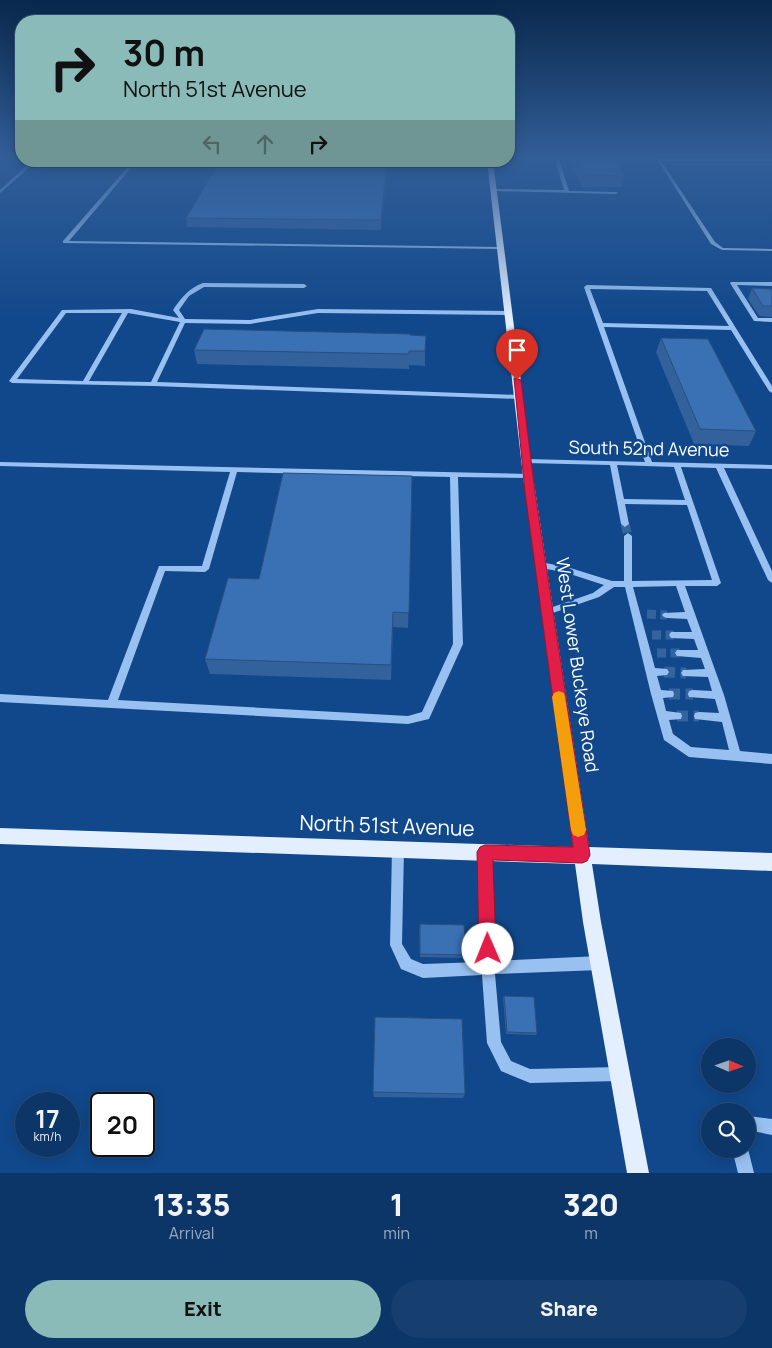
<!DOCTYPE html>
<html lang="en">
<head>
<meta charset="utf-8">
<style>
  :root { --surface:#0d3668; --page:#163e6e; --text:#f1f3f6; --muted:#9aabc0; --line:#2d507c; --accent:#8bbbb9 }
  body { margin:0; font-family:Manrope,sans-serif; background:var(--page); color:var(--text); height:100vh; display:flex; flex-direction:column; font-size:19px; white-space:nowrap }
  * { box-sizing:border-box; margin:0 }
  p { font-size:16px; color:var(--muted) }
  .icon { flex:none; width:28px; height:28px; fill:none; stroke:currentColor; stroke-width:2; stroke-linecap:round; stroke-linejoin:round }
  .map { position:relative; height:1173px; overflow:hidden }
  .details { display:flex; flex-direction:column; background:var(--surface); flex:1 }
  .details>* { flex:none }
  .guide { position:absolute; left:15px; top:15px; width:500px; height:152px; border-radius:20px; box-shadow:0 2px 12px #0003,0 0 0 1px var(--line); background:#8bbbb9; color:#111; overflow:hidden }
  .needle { width:32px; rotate:92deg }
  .tools { position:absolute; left:701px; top:1038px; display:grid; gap:10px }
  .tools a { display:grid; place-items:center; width:55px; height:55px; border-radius:50%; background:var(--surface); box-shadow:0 2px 12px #0003,0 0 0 1px var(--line); font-size:25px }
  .speed { position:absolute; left:15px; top:1092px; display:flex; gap:10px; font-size:25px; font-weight:700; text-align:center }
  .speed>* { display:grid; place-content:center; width:65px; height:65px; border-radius:50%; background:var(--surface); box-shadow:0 2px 12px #0003,0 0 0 1px var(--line); line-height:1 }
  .speed small { font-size:12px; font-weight:400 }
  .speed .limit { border:2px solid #111; border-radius:8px; background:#fff; color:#111 }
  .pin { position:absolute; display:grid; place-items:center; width:42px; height:42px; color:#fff; margin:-51px -21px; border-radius:50% 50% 50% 0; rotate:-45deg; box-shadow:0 0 5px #0007 }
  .pin .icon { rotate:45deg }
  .me { position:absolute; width:55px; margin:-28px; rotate:359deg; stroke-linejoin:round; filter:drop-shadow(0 0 4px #0008) }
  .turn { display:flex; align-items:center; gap:18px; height:105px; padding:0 25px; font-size:22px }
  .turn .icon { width:65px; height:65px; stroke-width:2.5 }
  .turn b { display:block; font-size:35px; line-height:42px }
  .lanes { display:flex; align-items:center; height:48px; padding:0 25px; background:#0003; justify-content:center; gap:25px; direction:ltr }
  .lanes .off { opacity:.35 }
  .eta { display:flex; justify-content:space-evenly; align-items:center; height:85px; text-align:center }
  .eta b { font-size:30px; font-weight:800; line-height:35px }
  .button { display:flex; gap:10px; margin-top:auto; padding:10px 25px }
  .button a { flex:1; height:58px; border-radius:30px; background:var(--accent); color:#111; font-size:20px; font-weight:800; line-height:58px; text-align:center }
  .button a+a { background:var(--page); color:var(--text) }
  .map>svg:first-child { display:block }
</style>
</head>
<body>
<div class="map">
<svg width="772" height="1173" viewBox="0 0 772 1173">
  <rect width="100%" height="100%" fill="#11488b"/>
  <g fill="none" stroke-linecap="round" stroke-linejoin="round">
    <path stroke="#35639c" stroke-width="9" stroke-dasharray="9 4.5" stroke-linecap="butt" d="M625,524L628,536
      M647,614L667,615
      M652,635H674
      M657,653H680"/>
    <path stroke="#35639c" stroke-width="11" stroke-dasharray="11 5.5" stroke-linecap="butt" d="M664,672L686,673
      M669,694H693
      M677,716H699"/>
    <path fill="#98c1f1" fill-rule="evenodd" d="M554,156H558L569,191L616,192L618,193L616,194L494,191L492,190L494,189L564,190Z
      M657,159H772V161H661L715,242L723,248L772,249V251L722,250L711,244Z
      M32,161H37L0,193V190Z
      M133,161H137L69,241L501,247L503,248L501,249L63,243V241Z
      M731,282H772V286L737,285L758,318H772V322L754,321L730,283Z
      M203,283L304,284L307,286L304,288L204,287L189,296L179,310L185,319L250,320L318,309L509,311L512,313L509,315L318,313L250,324L185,323L157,382L519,395L522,397L519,399L153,386L12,383L9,381L62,310L131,309L179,318L173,310C181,298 189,288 203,283ZM66,313H122L83,381L17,379ZM128,313L180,322L151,382L89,381Z
      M587,285L711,288L772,386V393L769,391L731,330L604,327L652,462L772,465V469L724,468L772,571V583L768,580L716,468L681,467L721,583L717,586H685L724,695L740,751L772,754V764L689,757L664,740L651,694L625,587H614L599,597L547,615L544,614L542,612L544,610L593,593L604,585L567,573L537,567L536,565L537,563L540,562L567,567L612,581H624V536L628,533L632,536V581L712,580L687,505L625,504L629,524L625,527L621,524L610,465L526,463L522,461L526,459L645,462L584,287ZM590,289L707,291L729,326L603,323ZM617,465L674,467L685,500L624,499ZM676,586L685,612L664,613L662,615L664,617L667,618L687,619L692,632H671L669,635L671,638L694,639L698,650H677L675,653L677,656L701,658L705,669L683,670L681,673L683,676L708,677L712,691L693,690L689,691L688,694L689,697L715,699L719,713L699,712L695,713L694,716L695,719L722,722L729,750L691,747L673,734L669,720L681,719L682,716L681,713L666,711L663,698L673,697L674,694L673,691L661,690L657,676L667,675L669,672L667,669L655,668L633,587Z
      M0,462L528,474L532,476L528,478L458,477L463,644L429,719L408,724L0,702V694L108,700L159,566H202L230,472L0,466ZM237,472L450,477L453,644L422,712L408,716L118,700L165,571L205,572L209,569Z
      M398,843L402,845L404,849L402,944L411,959L423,964L481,962L479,852L481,848L485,846L489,848L491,852L494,961L600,956L605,958L607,963L605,968L600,970L495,974L501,1042L511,1061L530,1069L620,1067L625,1069L627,1074L625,1079L620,1081L530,1083L501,1071L487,1043L482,975L423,978L401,969L390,945L392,849L394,845Z
      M748,1116L772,1119V1135L748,1130Z
      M732,1149H748L754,1173H738Z"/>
    <path fill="#e3eeff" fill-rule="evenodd" d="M487,161H493L533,476L589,847L772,853V871L592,864L601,922L649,1173H627L583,922L575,864L0,844V828L573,847L523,476Z"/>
  </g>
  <path fill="#32619c" d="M571,156H613L624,176L622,187H582L570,159Z
    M388,161L381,230L187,227L186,218Z
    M752,288L772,289V317L759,316L748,299Z
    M661,338L756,431L749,446L694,444L656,352Z
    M194,350L425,351V366L409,365V369L197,364Z
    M412,476L408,628L393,627L391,680L210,674L205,659L259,579Z
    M419,927L466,955L465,958L420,957Z
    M504,996L537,1033L536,1035L506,1034L503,998Z
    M373,1092L465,1094L463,1098L374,1097Z"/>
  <path fill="#294f7f" d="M387,161H388L381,230V220Z
    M393,612V627L391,680V665Z"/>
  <path fill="#3a71b5" stroke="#294f7f" d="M576,156H613L624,176L585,175Z
    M220,161H387L381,220L186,218Z
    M752,288L772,289V306H763Z
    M204,329L410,334V335L426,336L425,351H409V354L194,350Z
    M661,338L708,339L756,431L700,429Z
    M283,473L412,476L409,613L393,612L391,665L205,659L228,578L259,579Z
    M420,924L464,925L466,955L420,954Z
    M504,996L534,997L537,1033L507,1032Z
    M375,1017L462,1019L465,1094L373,1092Z"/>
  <linearGradient id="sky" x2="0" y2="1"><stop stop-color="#09284c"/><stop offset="0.49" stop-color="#325e98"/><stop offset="1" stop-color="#325e98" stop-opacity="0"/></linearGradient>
  <rect width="772" height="320" fill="url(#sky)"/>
  <path fill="#e11d48" stroke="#92132f" d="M514,378L521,380L535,492L590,855L587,861L582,863L493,860L496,949L494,955L488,957L482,955L479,949L477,852L480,847L485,845L573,847L525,492Z"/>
  <path fill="#f59e0b" d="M559,691L564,693L565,697L586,830L584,835L578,837L573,835L571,830L552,697L554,693Z"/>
  <g text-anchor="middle" stroke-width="5" stroke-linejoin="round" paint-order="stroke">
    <g font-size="18" fill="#fff" stroke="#11488b">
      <text transform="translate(649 449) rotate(1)" y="6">South 52nd Avenue</text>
      <text transform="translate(577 665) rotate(82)" y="6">West Lower Buckeye Road</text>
    </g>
    <g font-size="21" fill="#fff" stroke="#11488b">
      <text transform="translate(387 826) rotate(2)" y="7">North 51st Avenue</text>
    </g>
  </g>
</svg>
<div class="tools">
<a><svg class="needle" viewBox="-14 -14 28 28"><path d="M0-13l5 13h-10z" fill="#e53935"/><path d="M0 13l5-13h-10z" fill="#9aabc0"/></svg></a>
<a><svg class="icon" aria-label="search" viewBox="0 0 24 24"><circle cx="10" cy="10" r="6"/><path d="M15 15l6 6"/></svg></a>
</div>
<div class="speed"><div>17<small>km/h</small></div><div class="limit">20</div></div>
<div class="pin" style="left:517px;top:380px;background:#d93025"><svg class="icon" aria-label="arrive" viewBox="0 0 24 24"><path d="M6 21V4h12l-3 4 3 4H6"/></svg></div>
<svg class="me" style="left:488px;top:949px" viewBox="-20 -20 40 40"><circle r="19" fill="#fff"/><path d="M0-13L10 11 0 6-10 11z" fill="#e11d48"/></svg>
<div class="guide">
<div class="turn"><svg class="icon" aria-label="right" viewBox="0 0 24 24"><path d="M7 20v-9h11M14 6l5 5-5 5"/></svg><div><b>30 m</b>North 51st Avenue</div></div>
<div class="lanes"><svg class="icon off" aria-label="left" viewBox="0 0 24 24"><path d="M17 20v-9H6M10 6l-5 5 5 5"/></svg><svg class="icon off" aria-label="ahead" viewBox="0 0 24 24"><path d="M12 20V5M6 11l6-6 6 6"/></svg><svg class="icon" aria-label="right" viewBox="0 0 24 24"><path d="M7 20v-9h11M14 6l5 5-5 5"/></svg></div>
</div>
</div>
<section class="details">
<div class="eta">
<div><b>13:35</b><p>Arrival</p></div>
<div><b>1</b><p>min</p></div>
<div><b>320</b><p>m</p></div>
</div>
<div class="button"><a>Exit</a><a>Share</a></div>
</section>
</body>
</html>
